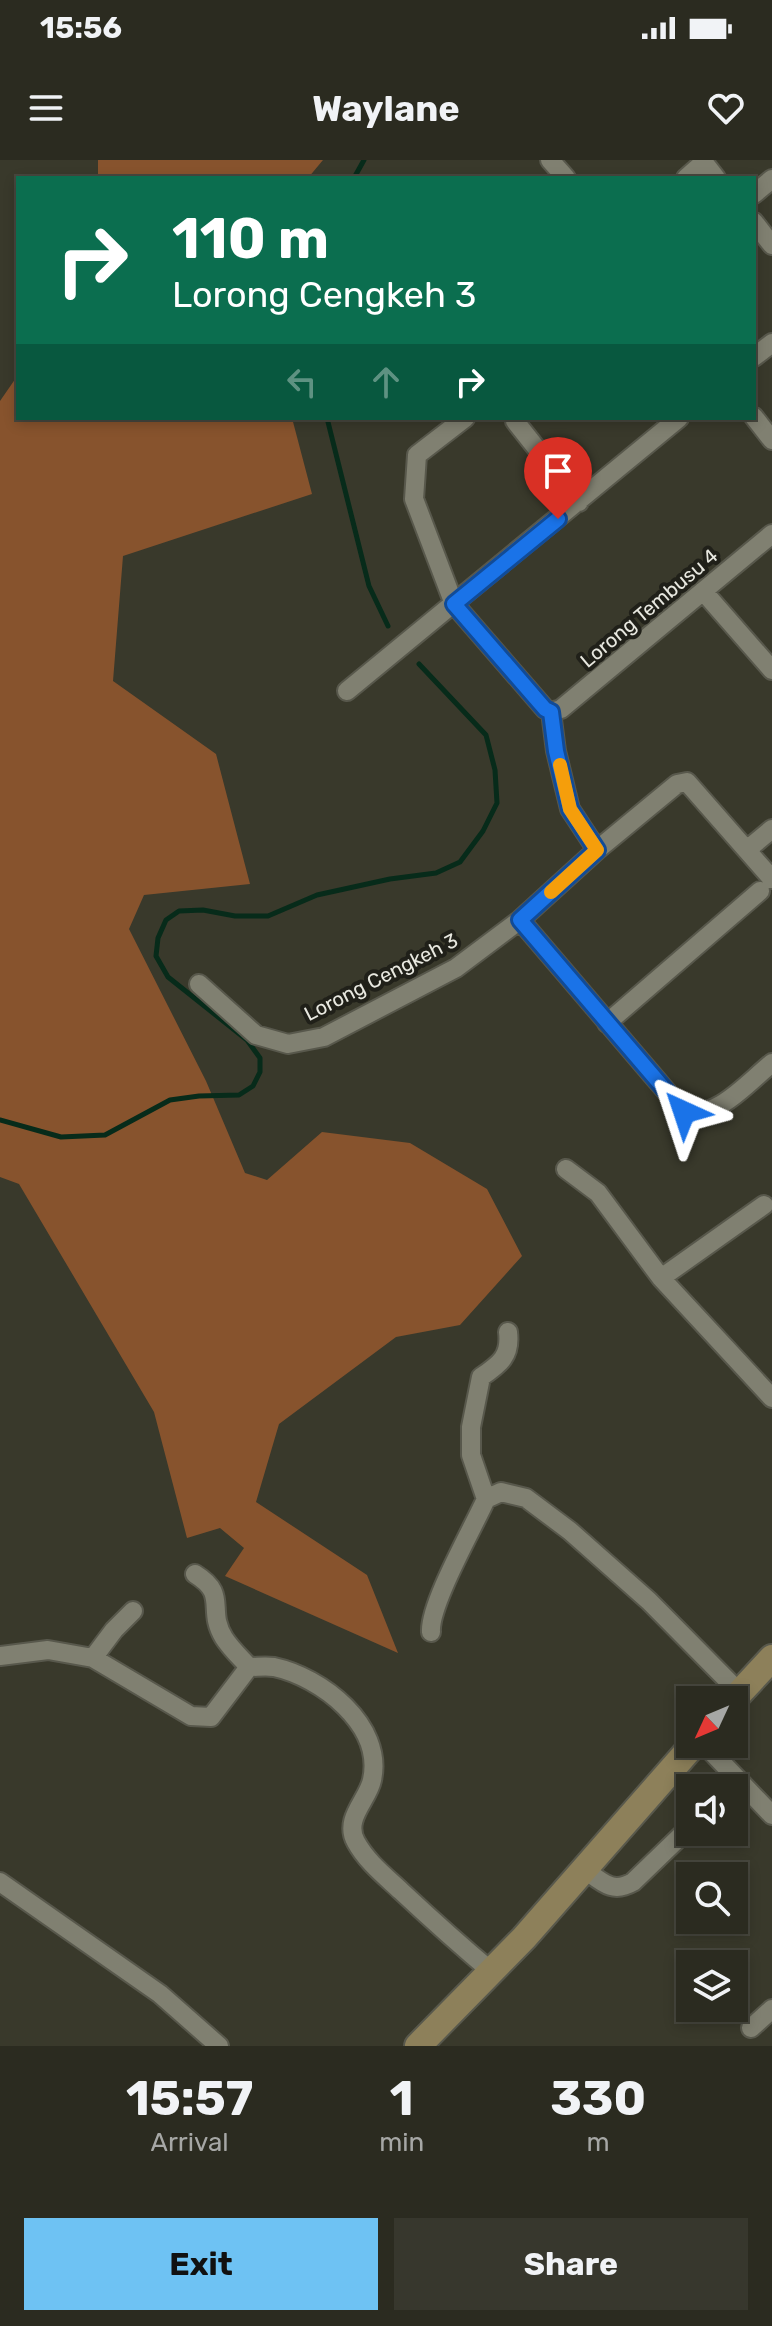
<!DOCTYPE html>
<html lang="en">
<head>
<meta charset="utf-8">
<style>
  :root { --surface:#2b2b20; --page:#37372d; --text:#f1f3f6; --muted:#a6a7a5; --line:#47473e; --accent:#6ec2f3 }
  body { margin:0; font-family:Rubik,sans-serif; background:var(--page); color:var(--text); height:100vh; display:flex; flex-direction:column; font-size:30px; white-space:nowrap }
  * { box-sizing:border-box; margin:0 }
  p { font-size:26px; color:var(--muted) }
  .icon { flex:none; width:44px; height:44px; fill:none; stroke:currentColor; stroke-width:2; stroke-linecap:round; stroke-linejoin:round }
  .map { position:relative; height:1886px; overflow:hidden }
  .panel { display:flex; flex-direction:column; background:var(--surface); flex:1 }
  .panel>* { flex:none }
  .guide { position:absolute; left:16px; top:16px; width:740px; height:244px; border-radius:0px; box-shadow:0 4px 12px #0003,0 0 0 2px var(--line); background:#0b6e4f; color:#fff; overflow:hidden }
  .needle { width:52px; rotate:226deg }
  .fabs { position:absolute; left:676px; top:1526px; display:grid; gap:16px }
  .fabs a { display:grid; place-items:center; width:72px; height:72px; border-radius:0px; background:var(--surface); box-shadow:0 4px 12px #0003,0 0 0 2px var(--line); font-size:40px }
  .pin { position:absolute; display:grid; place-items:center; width:68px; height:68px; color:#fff; margin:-82px -34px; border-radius:50% 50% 50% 0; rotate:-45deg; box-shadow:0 0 8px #0007 }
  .pin .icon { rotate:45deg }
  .me { position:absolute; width:88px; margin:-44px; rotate:318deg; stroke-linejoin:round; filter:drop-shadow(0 0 6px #0008) }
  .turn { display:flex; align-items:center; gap:28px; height:168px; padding:0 24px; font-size:36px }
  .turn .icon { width:104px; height:104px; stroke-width:2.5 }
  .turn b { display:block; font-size:56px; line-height:68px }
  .lanes { display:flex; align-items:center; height:76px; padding:0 24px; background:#0003; justify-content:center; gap:40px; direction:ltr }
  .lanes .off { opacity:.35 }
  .eta { display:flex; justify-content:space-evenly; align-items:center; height:136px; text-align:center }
  .eta b { font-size:48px; font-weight:700; line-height:56px }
  .primary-button { display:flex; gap:16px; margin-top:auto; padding:16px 24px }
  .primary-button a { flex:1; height:92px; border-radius:0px; background:var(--accent); color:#111; font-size:32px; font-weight:700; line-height:92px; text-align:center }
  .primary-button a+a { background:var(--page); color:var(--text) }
  .status { display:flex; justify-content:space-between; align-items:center; height:56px; padding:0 40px; background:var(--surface); direction:ltr }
  .status svg { height:22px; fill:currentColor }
  header { display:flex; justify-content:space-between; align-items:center; height:104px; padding:0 24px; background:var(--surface); font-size:36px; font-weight:700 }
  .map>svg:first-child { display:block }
</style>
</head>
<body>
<div class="status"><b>15:56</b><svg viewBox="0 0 49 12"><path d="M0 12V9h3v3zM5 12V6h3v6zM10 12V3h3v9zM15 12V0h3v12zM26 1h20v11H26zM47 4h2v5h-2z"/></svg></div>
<header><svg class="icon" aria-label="menu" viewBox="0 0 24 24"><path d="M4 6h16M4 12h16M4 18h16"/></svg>Waylane<svg class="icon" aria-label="heart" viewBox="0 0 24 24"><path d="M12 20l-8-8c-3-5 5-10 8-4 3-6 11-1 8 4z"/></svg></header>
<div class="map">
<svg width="772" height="1886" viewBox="0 0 772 1886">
  <rect width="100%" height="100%" fill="#39392b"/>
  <path fill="#87532d" d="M98,0H323L308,18H98Z
    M18,215V258H292L312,334L123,396L113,521L216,594L250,724L144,735L129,769L206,921L245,1013L267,1020L322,972L410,983L487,1029L522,1096L460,1165L396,1177L279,1264L256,1342L367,1415L398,1493L225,1416L244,1388L220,1368L187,1378L154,1252L19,1024L0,1017V241Z"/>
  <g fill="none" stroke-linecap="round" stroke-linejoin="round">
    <path stroke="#072b1a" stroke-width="5" d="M354,18L364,0
      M327,258L369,426L388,466
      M0,960L61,977L105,975L170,940L199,936L239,935L253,926L260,912V898L247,880L168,817L156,796L158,778L166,760L179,751L203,750L235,756H268L317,735L390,719L436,713L460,702L483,671L497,643L495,610L486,575L419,504"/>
    <g stroke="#58584c" stroke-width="22">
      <path id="minor" d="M550,0L566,18
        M702,0L716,18
        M686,18L703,3
        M754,34L772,19
        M754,62L772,85
        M754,197L772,183
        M754,257L772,280
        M465,258L417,295L414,339L454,444L545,549L551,552L556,591L570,649L597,690
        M515,261L579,342
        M703,431L772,510
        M347,531L679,258
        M551,552L561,549L772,374
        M748,689L772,669
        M520,760L684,952C717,960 747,923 772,903
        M199,824L256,875L288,884L324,877L456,808L520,760L597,690L677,624L687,622L772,719
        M607,863L760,731
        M566,1009L598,1033L661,1118L772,1238
        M661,1118L764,1045
        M486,1339L501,1332L526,1338L570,1371L649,1441L740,1533
        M195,1414C229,1435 206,1449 224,1478C231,1489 241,1498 249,1507
        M431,1472C429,1445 473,1368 486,1339L471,1295V1267L481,1217C500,1204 511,1196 508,1172
        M0,1496L48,1490L93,1498L191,1556L211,1557L249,1507C257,1507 266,1506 274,1507C321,1517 384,1565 372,1620C368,1640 343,1659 356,1682C367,1702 385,1716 401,1731C431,1759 461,1786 492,1812
        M93,1498L114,1470L133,1451
        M704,1584L772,1655
        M584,1709C602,1722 612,1734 633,1722L690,1667
        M0,1722L160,1834L219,1886
        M751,1868L772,1849"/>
    </g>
    <g stroke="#58584c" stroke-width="30">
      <path id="secondary" d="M733,1540L772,1498
        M418,1886L524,1778L694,1584"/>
    </g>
    <use href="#minor" stroke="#808071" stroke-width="18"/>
    <use href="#secondary" stroke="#8d805a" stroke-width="26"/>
  </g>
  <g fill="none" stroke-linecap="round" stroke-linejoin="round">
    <g stroke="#114b97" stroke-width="20">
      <path id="route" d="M558,359L454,444L545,549L551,552L556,591L570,649L597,690L520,760L684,952"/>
    </g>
    <use href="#route" stroke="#1a73e8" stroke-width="14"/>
    <path stroke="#f59e0b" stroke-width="14" d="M551,732L597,690L570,649L560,605"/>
  </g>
  <g text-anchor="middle" stroke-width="8" stroke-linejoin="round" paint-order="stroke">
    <g font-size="20" fill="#e8e8e0" stroke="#202019">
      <text transform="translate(649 448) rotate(-40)" y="7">Lorong Tembusu 4</text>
      <text transform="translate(381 817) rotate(-27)" y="7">Lorong Cengkeh 3</text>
    </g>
  </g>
</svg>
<div class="fabs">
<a><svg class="needle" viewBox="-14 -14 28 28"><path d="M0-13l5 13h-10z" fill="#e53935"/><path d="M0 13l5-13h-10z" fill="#a6a7a5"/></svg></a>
<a><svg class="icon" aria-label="sound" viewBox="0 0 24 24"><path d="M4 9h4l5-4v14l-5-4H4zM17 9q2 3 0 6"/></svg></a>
<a><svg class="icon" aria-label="search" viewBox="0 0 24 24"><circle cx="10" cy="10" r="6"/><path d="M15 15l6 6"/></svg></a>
<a><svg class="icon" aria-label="layers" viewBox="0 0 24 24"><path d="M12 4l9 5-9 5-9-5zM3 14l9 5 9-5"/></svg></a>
</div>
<div class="pin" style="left:558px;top:359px;background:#d93025"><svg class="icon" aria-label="arrive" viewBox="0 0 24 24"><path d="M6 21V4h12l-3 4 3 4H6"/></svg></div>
<svg class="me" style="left:684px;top:952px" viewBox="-20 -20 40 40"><path d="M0-17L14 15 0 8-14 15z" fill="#1a73e8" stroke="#fff" stroke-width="4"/></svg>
<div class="guide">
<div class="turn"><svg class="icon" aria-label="right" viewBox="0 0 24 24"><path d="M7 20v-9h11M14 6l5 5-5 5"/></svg><div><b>110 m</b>Lorong Cengkeh 3</div></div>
<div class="lanes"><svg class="icon off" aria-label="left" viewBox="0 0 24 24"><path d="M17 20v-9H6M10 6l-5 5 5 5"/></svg><svg class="icon off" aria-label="ahead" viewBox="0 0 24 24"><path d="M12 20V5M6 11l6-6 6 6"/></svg><svg class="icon" aria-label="right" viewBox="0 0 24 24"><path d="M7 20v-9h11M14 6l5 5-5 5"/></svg></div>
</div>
</div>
<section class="panel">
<div class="eta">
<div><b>15:57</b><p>Arrival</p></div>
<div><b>1</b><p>min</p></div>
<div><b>330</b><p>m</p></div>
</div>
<div class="primary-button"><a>Exit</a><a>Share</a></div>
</section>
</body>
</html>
